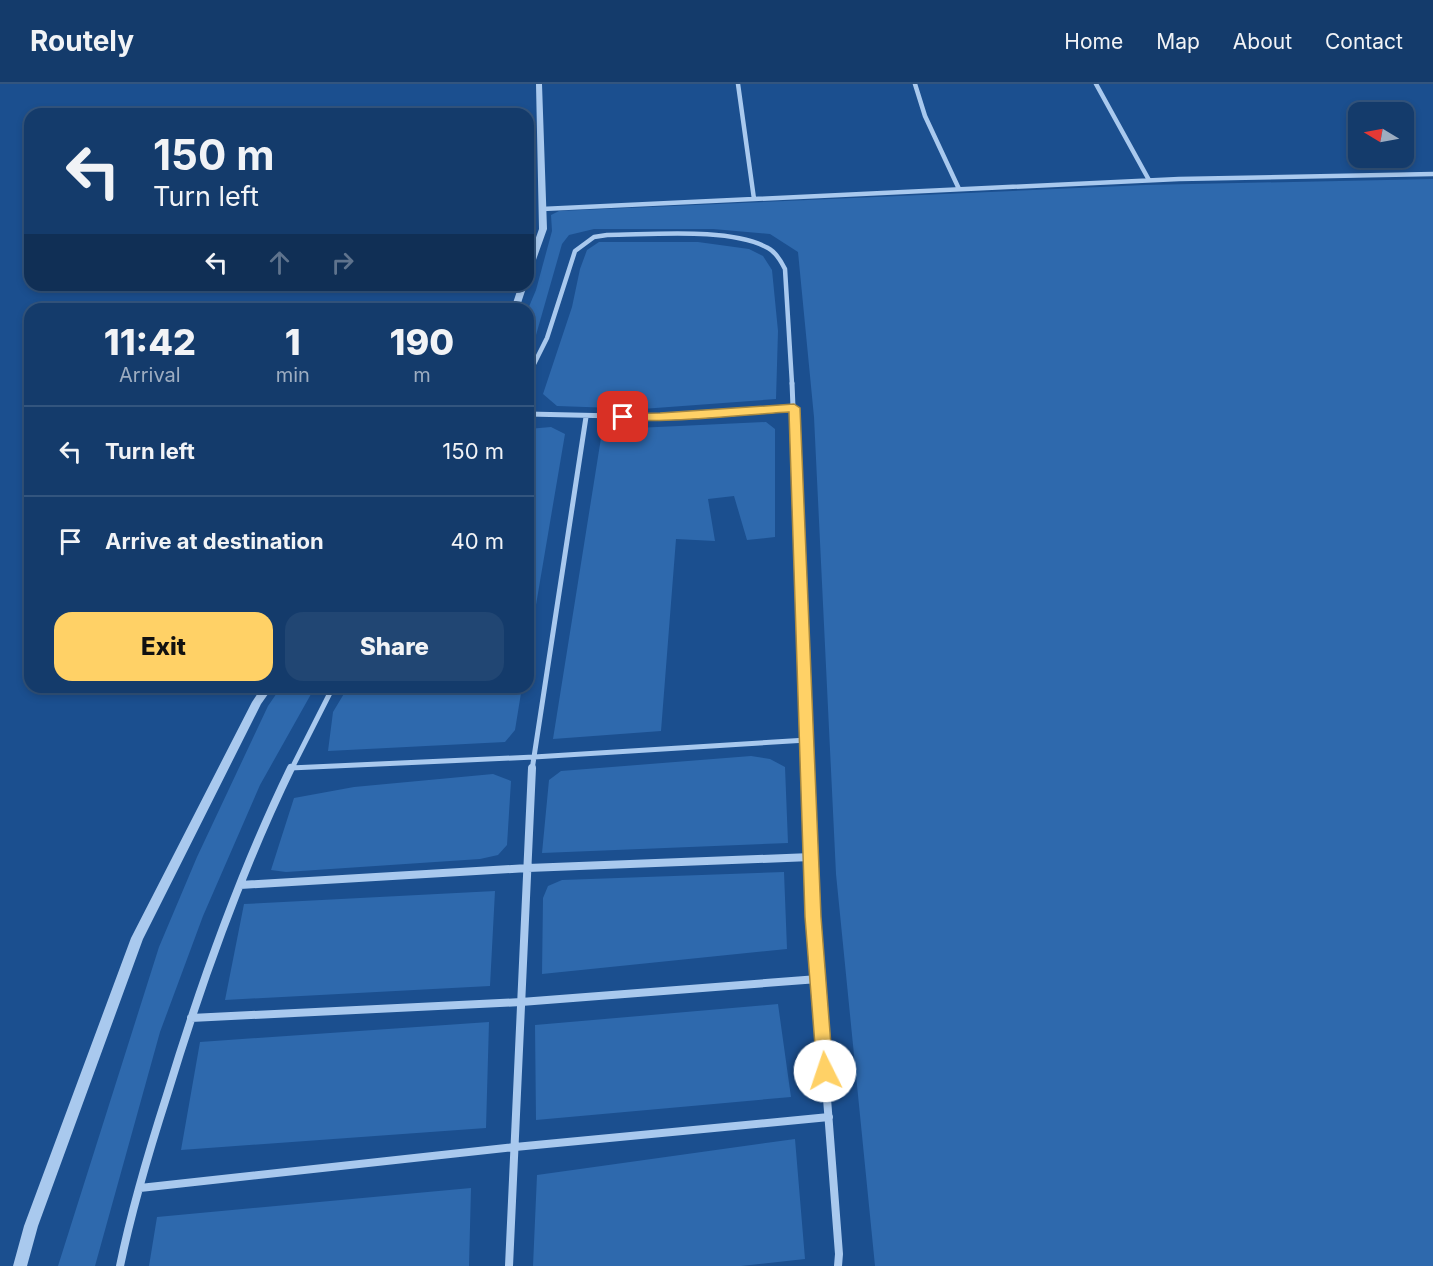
<!DOCTYPE html>
<html lang="en">
<head>
<meta charset="utf-8">
<style>
  :root { --surface:#143b6b; --page:#214673; --text:#f1f3f6; --muted:#9dadc1; --line:#33557e; --accent:#ffd166 }
  body { margin:0; font-family:Inter,sans-serif; background:var(--page); color:var(--text); height:100vh; display:flex; flex-direction:column; font-size:22px; white-space:nowrap }
  * { box-sizing:border-box; margin:0 }
  p { font-size:20px; color:var(--muted) }
  .icon { flex:none; width:33px; height:33px; fill:none; stroke:currentColor; stroke-width:2; stroke-linecap:round; stroke-linejoin:round }
  .map { position:relative; flex:1; overflow:hidden }
  .drawer { position:absolute; left:24px; top:219px; width:510px; height:390px; display:flex; flex-direction:column; background:var(--surface); border-radius:18px; box-shadow:0 3px 9px #0003,0 0 0 2px var(--line) }
  .drawer>* { flex:none }
  .guide { position:absolute; left:24px; top:24px; width:510px; height:183px; border-radius:18px; box-shadow:0 3px 9px #0003,0 0 0 2px var(--line); background:#143b6b; color:var(--text); overflow:hidden }
  .needle { width:39px; rotate:280deg }
  .fabs { position:absolute; left:1348px; top:18px; display:grid; gap:12px }
  .fabs a { display:grid; place-items:center; width:66px; height:66px; border-radius:12px; background:var(--surface); box-shadow:0 3px 9px #0003,0 0 0 2px var(--line); font-size:30px }
  .pin { position:absolute; display:grid; place-items:center; width:51px; height:51px; color:#fff; margin:-26px; border-radius:12px; box-shadow:0 3px 9px #0006 }
  .me { position:absolute; width:66px; margin:-33px; rotate:356deg; stroke-linejoin:round; filter:drop-shadow(0 0 4px #0008) }
  .turn { display:flex; align-items:center; gap:21px; height:126px; padding:0 30px; font-size:27px }
  .turn .icon { width:78px; height:78px; stroke-width:2.5 }
  .turn b { display:block; font-size:42px; line-height:51px }
  .lanes { display:flex; align-items:center; height:57px; padding:0 30px; background:#0003; justify-content:center; gap:30px; direction:ltr }
  .lanes .off { opacity:.35 }
  .eta { display:flex; justify-content:space-evenly; align-items:center; height:102px; text-align:center }
  .eta b { font-size:36px; font-weight:800; line-height:42px }
  .action { display:flex; gap:12px; margin-top:auto; padding:12px 30px }
  .action a { flex:1; height:69px; border-radius:18px; background:var(--accent); color:#111; font-size:24px; font-weight:800; line-height:69px; text-align:center }
  .action a+a { background:var(--page); color:var(--text) }
  ul { padding:0; list-style:none }
  li { display:flex; align-items:center; gap:18px; height:90px; padding:0 30px; border-top:2px solid var(--line) }
  li div { flex:1 }
  li b { display:block; font-size:22px }
  li em { font-style:normal }
  header { display:flex; align-items:center; gap:36px; box-sizing:border-box; height:84px; padding:0 30px; background:var(--surface); border-bottom:2px solid var(--line) }
  header strong { font-size:28px }
  nav { display:flex; gap:33px; margin-inline-start:auto; font-size:21px }
  .map>svg:first-child { display:block }
</style>
</head>
<body>
<header>
<strong>Routely</strong>
<nav><a>Home</a><a>Map</a><a>About</a><a>Contact</a></nav>
</header>
<div class="map">
<svg width="1433" height="1182" viewBox="0 0 1433 1182">
  <rect width="100%" height="100%" fill="#1b4f8f"/>
  <path fill="#2e69ad" d="M1433,95V1182H875L836,790L814,333L798,168L770,150L713,145H594L569,151L562,160L536,251L528,267V225L536,206L552,147L551,131L559,127L1145,101Z
    M599,158H698L749,165L763,172L772,186L778,247L776,315L642,325L557,322L543,310L572,223L580,185L587,166Z
    M766,338L775,345V453L747,456L734,412L708,415L715,457L676,455L661,647L553,655L601,354L615,345Z
    M551,343L565,350L528,568V345Z
    M281,603H315L260,701L203,832L160,948L95,1182H58L159,863L197,773L268,622Z
    M348,603H522L515,646L505,658L328,667L333,628Z
    M751,672L770,675L785,683L788,759L542,769L549,696L561,687Z
    M493,690L511,697L507,761L498,771L480,775L286,788L271,786L294,714L354,703Z
    M784,788L787,865L542,890L543,814L548,802L562,796Z
    M495,807L490,902L225,916L244,820Z
    M778,920L791,1013L536,1036L535,941Z
    M489,938L486,1044L181,1066L200,958Z
    M795,1055L805,1175L741,1182H533L537,1091Z
    M471,1104L469,1182H149L157,1133Z"/>
  <g fill="none" stroke-linecap="round" stroke-linejoin="round">
    <path stroke="#a9c9ee" stroke-width="4.5" d="M738,0L754,115
      M915,0L925,32L959,105
      M1096,0L1149,96
      M542,125L1179,95L1433,90
      M528,292L547,254L575,167L594,153L607,151C650,151 730,143 768,164C776,168 781,177 785,185L792,300"/>
    <path stroke="#a9c9ee" stroke-width="5" d="M792,299L808,686
      M528,330L660,333L794,324
      M290,684L534,673L807,656
      M291,686L333,603
      M532,686L586,333"/>
    <path stroke="#a9c9ee" stroke-width="8" d="M807,684L813,833L839,1170L838,1182
      M240,801L528,784L811,773
      M191,934L521,918L818,895
      M140,1104L515,1063L829,1033
      M120,1182C132,1124 149,1067 167,1011C201,899 240,789 291,684
      M509,1182L532,684"/>
    <path fill="#a9c9ee" fill-rule="evenodd" d="M536,0H542L547,145L532,187L528,189V176L539,145Z
      M519,201H527L519,225H511Z
      M262,603H273L261,620L143,855L38,1142L27,1182H13L24,1142L131,854L252,618Z"/>
  </g>
  <path fill="#ffd166" stroke="#a68842" stroke-width="1.5" d="M794,320L800,324L821,833L833,987L831,992L825,995L819,992L817,987L805,833L789,328C765,329 629,343 618,333L623,330L660,329Z"/>
</svg>
<div class="fabs">
<a><svg class="needle" viewBox="-14 -14 28 28"><path d="M0-13l5 13h-10z" fill="#e53935"/><path d="M0 13l5-13h-10z" fill="#9dadc1"/></svg></a>
</div>
<div class="pin" style="left:623px;top:333px;background:#d93025"><svg class="icon" aria-label="arrive" viewBox="0 0 24 24"><path d="M6 21V4h12l-3 4 3 4H6"/></svg></div>
<svg class="me" style="left:825px;top:987px" viewBox="-20 -20 40 40"><circle r="19" fill="#fff"/><path d="M0-13L10 11 0 6-10 11z" fill="#ffd166"/></svg>
<div class="guide">
<div class="turn"><svg class="icon" aria-label="left" viewBox="0 0 24 24"><path d="M17 20v-9H6M10 6l-5 5 5 5"/></svg><div><b>150 m</b>Turn left</div></div>
<div class="lanes"><svg class="icon" aria-label="left" viewBox="0 0 24 24"><path d="M17 20v-9H6M10 6l-5 5 5 5"/></svg><svg class="icon off" aria-label="ahead" viewBox="0 0 24 24"><path d="M12 20V5M6 11l6-6 6 6"/></svg><svg class="icon off" aria-label="right" viewBox="0 0 24 24"><path d="M7 20v-9h11M14 6l5 5-5 5"/></svg></div>
</div>
<section class="drawer">
<div class="eta">
<div><b>11:42</b><p>Arrival</p></div>
<div><b>1</b><p>min</p></div>
<div><b>190</b><p>m</p></div>
</div>
<ul>
<li><svg class="icon" aria-label="left" viewBox="0 0 24 24"><path d="M17 20v-9H6M10 6l-5 5 5 5"/></svg><div><b>Turn left</b></div><em>150 m</em></li>
<li><svg class="icon" aria-label="arrive" viewBox="0 0 24 24"><path d="M6 21V4h12l-3 4 3 4H6"/></svg><div><b>Arrive at destination</b></div><em>40 m</em></li>
</ul>
<div class="action"><a>Exit</a><a>Share</a></div>
</section>
</div>
</body>
</html>
